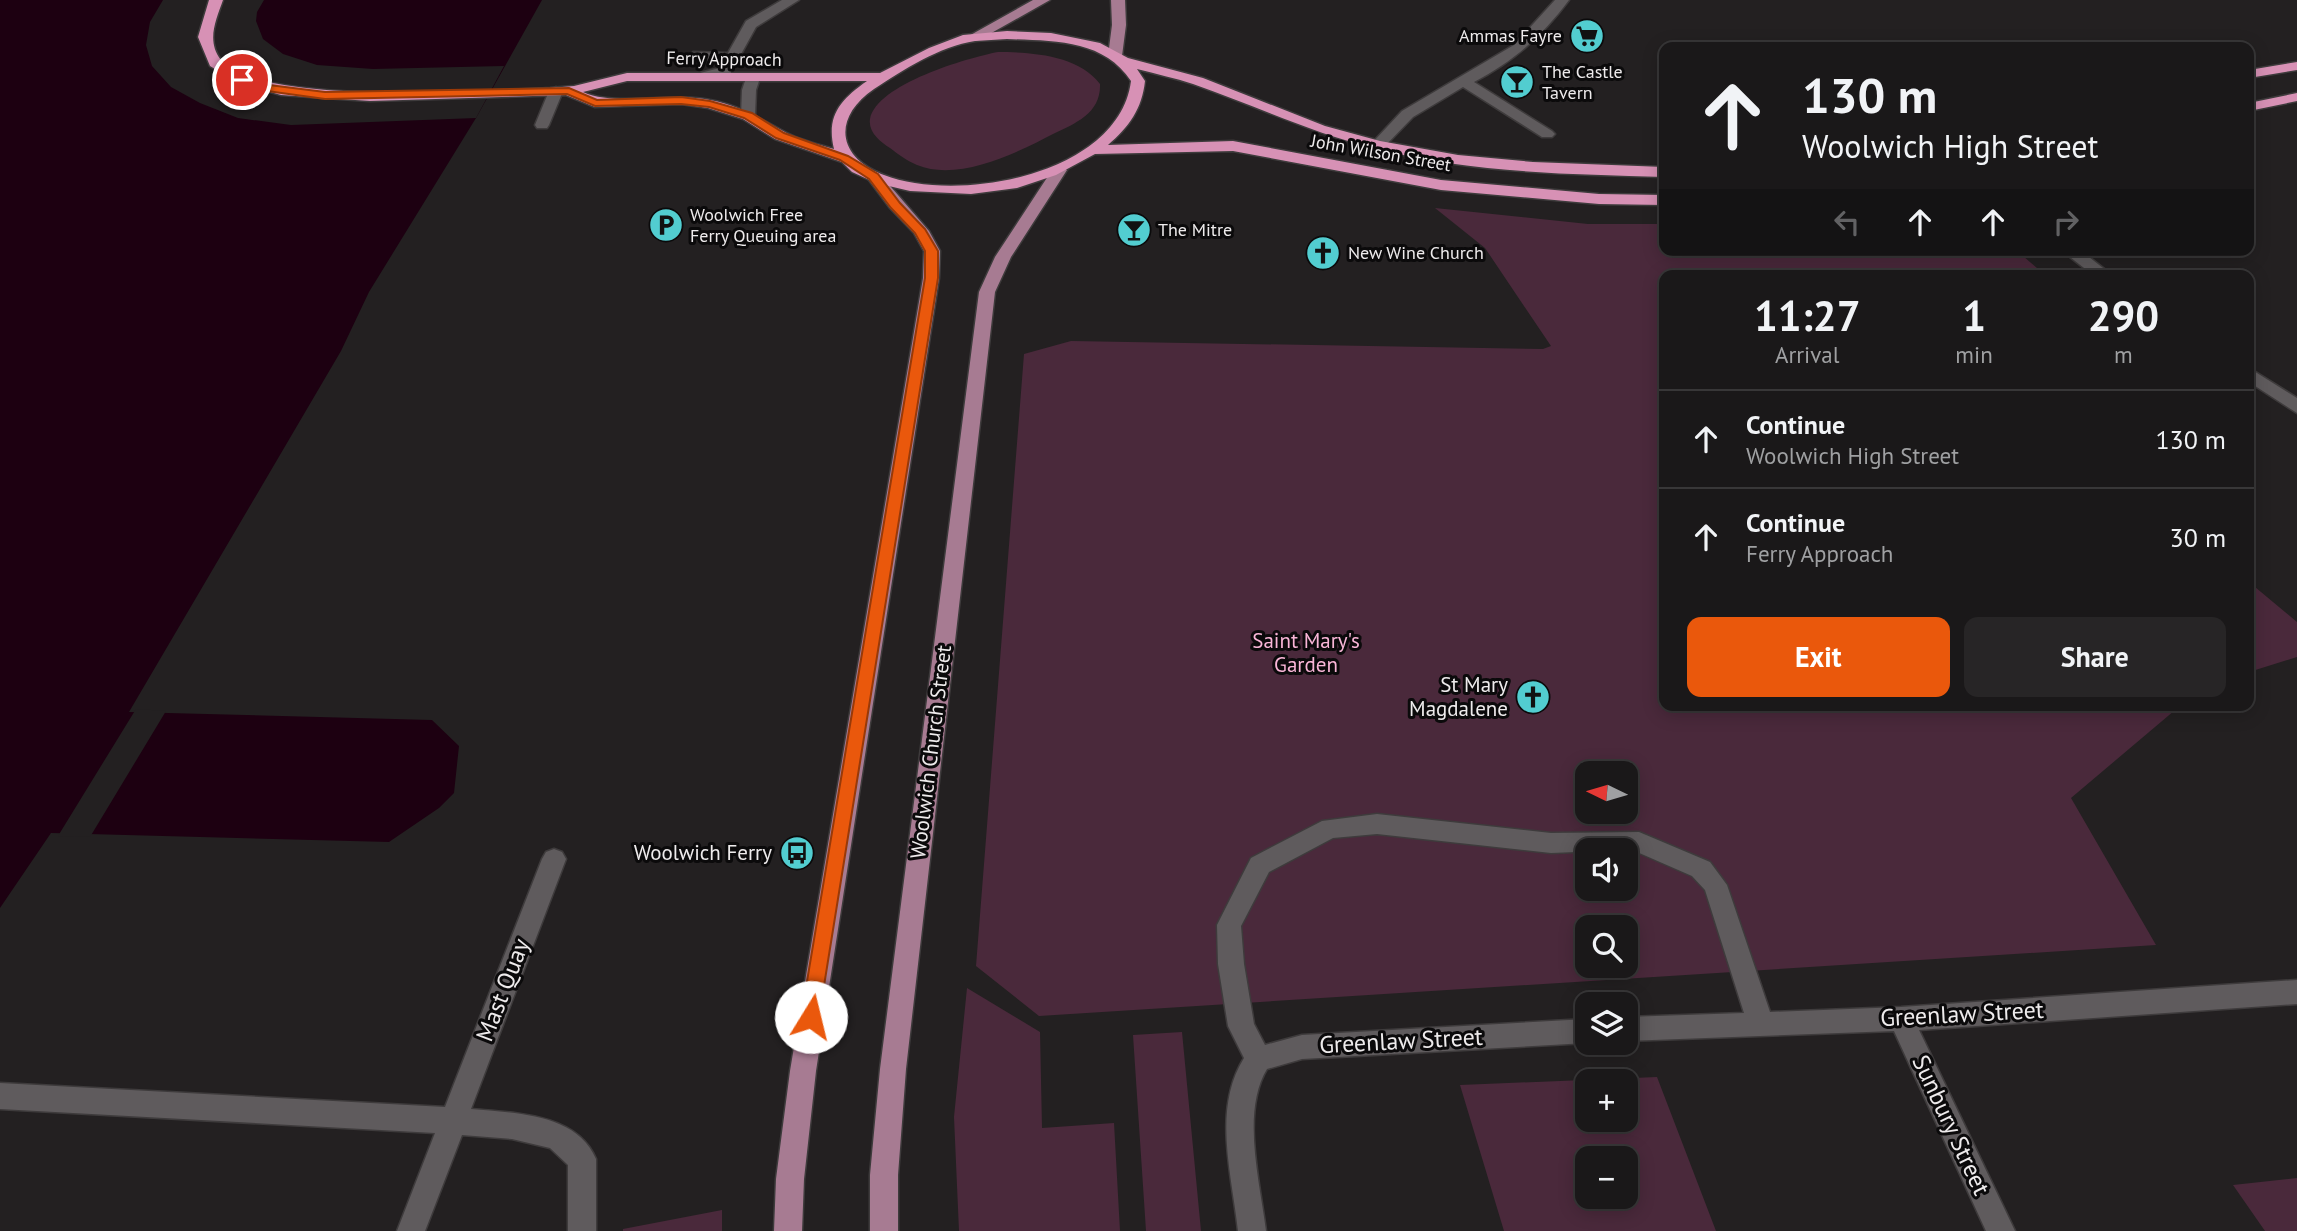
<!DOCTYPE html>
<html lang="en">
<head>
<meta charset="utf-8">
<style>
  :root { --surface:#1a1819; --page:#272526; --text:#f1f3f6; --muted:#9fa0a2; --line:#383738; --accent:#ea580c }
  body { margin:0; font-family:"PT Sans",sans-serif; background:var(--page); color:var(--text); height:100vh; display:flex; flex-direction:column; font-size:26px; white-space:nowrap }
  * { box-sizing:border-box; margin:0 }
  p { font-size:23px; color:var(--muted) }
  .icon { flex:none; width:38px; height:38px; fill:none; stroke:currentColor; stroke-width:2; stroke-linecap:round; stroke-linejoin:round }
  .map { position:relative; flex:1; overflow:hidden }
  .sheet { position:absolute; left:1659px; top:270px; width:595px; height:441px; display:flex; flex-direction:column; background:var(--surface); border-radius:14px; box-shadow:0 4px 18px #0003,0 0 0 2px var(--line) }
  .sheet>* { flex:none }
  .guide { position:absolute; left:1659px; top:42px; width:595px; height:214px; border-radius:14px; box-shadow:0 4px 18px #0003,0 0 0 2px var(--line); background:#1a1819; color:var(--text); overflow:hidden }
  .needle { width:46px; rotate:275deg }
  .buttons { position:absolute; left:1575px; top:761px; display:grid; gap:14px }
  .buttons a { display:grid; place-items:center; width:63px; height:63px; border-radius:14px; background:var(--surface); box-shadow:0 4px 18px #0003,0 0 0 2px var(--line); font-size:35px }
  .pin { position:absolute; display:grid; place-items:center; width:60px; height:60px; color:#fff; margin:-30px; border:4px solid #fff; border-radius:50%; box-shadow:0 2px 7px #0007 }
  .me { position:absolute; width:77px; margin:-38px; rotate:9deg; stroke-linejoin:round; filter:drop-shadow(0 0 5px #0008) }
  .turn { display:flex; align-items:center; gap:24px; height:147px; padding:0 28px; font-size:32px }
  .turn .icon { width:91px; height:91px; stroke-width:2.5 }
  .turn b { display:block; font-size:49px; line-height:60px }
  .lanes { display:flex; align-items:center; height:66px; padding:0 28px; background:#0003; justify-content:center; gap:35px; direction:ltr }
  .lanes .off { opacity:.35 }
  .eta { display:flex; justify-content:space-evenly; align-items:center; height:119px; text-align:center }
  .eta b { font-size:42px; font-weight:800; line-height:49px }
  .cta { display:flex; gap:14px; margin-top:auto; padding:14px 28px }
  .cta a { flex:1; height:80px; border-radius:14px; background:var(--accent); color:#fff; font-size:28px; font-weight:800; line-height:80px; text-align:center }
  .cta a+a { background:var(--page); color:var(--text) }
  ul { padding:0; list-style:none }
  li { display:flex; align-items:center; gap:21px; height:98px; padding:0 28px; border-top:2px solid var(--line) }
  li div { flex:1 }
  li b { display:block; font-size:26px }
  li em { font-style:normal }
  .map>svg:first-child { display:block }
</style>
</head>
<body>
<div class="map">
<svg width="2297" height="1231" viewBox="0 0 2297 1231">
  <rect width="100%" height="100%" fill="#232021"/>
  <path fill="#4a293b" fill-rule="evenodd" d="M998,52C1031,52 1079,55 1100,84C1101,113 1076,123 1053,134C1017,153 958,182 917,165C907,161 898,154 890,148C880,142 868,132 870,119C877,84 967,58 998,52Z
    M1435,208L1588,224H1664V250H2016L2045,275H1664V705H2181L2071,798L2156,945L1039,1016L976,966L1024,354L1071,341L1543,349L1551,346L1485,248ZM1587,774H1626V812H1587ZM1587,850H1626V889H1587ZM1587,928H1626V966H1587Z
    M2249,582L2297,622V657L2249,672Z
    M967,988L1040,1032L1042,1128L1114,1123L1120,1231H959L954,1117Z
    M1182,1032L1201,1231H1146L1133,1035Z
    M1657,1077L1716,1231H1504L1460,1085ZM1587,1082H1626V1120H1587ZM1587,1158H1626V1197H1587Z
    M2297,1178V1231H2265L2233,1185Z
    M722,1210V1231H623V1229Z"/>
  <path fill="#1d0011" d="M0,0H542L476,118L369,292L341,351L129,712L432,720L459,746L454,793L439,808L389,842L51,833L0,908Z"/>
  <path fill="#232021" d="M163,0H264L257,12L256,21L263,39L283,54L317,65L373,69L504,66L476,118L291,125L238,118L200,103L171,87L152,66L146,45L150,22Z
    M136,709L166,711L90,837L58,836Z"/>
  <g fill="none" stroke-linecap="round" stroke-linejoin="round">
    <g stroke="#3e3b3c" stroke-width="3">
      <path id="minor" d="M782,0H799L756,27L730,74L700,79V73L720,68L724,61L693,58V52L728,53L746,21Z
        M1555,0H1569C1542,36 1514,61 1474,82L1552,131L1555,134L1552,137H1542L1463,87L1413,117L1383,148H1373L1370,145L1373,142L1402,111L1514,45Z
        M753,74L760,78L756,90L755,116L748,120L741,116L742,90L746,78Z
        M556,87L563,91L549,125L547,128H537L535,125L549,91Z
        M2061,250H2080L2112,275H2093Z
        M2249,368L2297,398V413L2249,382Z
        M1377,814L1551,833L1639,832L1710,862L1727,885L1770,1012L1901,1007L2297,980V1004L1919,1030L2015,1231H1986L1894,1031L1626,1041V1017L1744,1013L1705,890L1692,876L1637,852L1626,850L1551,853L1377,834L1333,838L1269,872L1241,926L1244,964L1254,1024L1265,1045L1302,1035L1587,1019V1043L1302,1059L1267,1069C1241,1112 1260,1182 1266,1231H1238C1232,1175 1212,1109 1244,1058L1228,1026L1218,964L1217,925L1251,858L1322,821Z
        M554,849L562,852L566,859L471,1109C514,1113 577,1113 596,1159V1231H568V1165L550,1148L512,1139L462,1135L425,1231H397L435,1133L0,1109V1083L445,1107L542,859L546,852Z"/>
    </g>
    <g stroke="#3e3b3c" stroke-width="3">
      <path id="major" d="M1033,0H1050L979,40L974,41L967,37Z
        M1111,0H1125L1126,25L1122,56L1115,60L1108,56L1112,25Z
        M1059,165L1067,170L1011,257L995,292L906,1069L898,1175V1231H870V1175L880,1069L979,292L995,257L1054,167Z
        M874,171L879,173L929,231L940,251L939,278L816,1071L804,1179L802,1231H774L776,1179L790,1071L923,278L924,251L914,233L890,208L866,176Z"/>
    </g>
    <g stroke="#3e3b3c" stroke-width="3">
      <path id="highway" d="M209,0H223C216,20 206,41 221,60C257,106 490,91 550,88L574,86L627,73H880L929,48L963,35L1007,31L1051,33L1100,43L1128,58L1203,78L1325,126L1380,141L1458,155L1533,162L1664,167V177C1567,174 1468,173 1374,148C1311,133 1254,105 1193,84C1175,78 1156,74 1137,69L1145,81C1142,109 1129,127 1108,145L1233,141L1441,180L1599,194L1664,195V205L1599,204L1441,190L1233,151L1095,154L1056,175L1017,188L971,194L910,191L876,183L852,172L842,162L775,139L743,119L708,108L681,104L595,107L566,95L370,101L281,95L238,83L210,66L198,37ZM1007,39C1053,41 1103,39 1131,81C1119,175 958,204 884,175C837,157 832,118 874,89C903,70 940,46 975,41C986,40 996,40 1007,39ZM627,81H867C840,100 826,116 834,149C817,144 798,140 783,131C759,118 738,105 710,100C671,92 616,107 583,92Z
        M2297,62V70L2249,78V70Z
        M2297,93V101L2249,111V103Z"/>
    </g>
    <use href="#minor" fill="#5f5b5d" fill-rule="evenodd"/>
    <use href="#major" fill="#a77b92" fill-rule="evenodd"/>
    <use href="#highway" fill="#d791b5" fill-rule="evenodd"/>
  </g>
  <path fill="#ea580c" stroke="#983908" stroke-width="2" d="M242,77L269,85L325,92L569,88L597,100L681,97L710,101L752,113L784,133L848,156L878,174L900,203L925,229L938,251V278L818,1023L811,1026L804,1023L801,1017L925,278V251L915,233L891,208L869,179L840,160L776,138L744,118L709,107L681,104L595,106L567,94L325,99L267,91L238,82V78Z"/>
  <defs>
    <g id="supermarket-disc" transform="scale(1.75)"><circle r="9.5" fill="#52cdd0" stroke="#0b0a0b"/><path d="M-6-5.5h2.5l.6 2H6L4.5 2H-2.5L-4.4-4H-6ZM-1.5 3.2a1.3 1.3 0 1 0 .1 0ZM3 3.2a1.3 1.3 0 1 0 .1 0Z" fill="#111"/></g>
    <g id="bar-disc" transform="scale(1.75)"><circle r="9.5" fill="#52cdd0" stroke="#0b0a0b"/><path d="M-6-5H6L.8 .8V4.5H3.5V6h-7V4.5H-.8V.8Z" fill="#111"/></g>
    <g id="parking-disc" transform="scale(1.75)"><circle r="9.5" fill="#52cdd0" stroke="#0b0a0b"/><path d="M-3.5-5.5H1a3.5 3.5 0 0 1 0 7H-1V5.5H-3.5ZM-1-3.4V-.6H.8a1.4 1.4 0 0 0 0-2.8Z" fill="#111"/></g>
    <g id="church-disc" transform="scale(1.75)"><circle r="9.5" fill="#52cdd0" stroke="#0b0a0b"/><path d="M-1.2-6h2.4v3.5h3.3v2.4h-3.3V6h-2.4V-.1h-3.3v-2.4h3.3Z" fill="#111"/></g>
    <g id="bus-disc" transform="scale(1.75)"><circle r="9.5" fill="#52cdd0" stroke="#0b0a0b"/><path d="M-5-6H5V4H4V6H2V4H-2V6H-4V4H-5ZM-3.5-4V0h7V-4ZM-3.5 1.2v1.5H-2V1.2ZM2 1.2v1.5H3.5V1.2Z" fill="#111"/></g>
  </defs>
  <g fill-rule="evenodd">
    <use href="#supermarket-disc" x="1587" y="36"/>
    <use href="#bar-disc" x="1517" y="82"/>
    <use href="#parking-disc" x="666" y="225"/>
    <use href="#bar-disc" x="1134" y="230"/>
    <use href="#church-disc" x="1323" y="253"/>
    <use href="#church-disc" x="1533" y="697"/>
    <use href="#bus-disc" x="797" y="853"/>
  </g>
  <g text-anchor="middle" stroke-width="6" stroke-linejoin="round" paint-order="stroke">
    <g font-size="18" fill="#eeebec" stroke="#0b0a0b" text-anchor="start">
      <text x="1562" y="42" text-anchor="end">Ammas Fayre</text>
      <text x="1542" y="78">The Castle<tspan x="1542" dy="21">Tavern</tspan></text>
      <text x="690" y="221">Woolwich Free<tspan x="690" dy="21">Ferry Queuing area</tspan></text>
      <text x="1158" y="236">The Mitre</text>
      <text x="1348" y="259">New Wine Church</text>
    </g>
    <g font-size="18" fill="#eeebec" stroke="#0b0a0b">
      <text transform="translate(724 59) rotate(1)" y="6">Ferry Approach</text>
      <text transform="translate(1381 153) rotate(10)" y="6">John Wilson Street</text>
    </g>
    <g font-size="21" fill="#f9b5d7" stroke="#0b0a0b">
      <text x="1306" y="648">Saint Mary's<tspan x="1306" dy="24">Garden</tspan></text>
    </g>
    <g font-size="21" fill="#eeebec" stroke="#0b0a0b" text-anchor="end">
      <text x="1508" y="692">St Mary<tspan x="1508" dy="24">Magdalene</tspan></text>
      <text x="772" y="860">Woolwich Ferry</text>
    </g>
    <g font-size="21" fill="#eeebec" stroke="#0b0a0b">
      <text transform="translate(931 752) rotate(-83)" y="7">Woolwich Church Street</text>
    </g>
    <g font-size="24" fill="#eeebec" stroke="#0b0a0b">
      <text transform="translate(503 990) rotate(-69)" y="8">Mast Quay</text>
      <text transform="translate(1962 1014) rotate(-3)" y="8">Greenlaw Street</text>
      <text transform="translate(1401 1041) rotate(-3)" y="8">Greenlaw Street</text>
      <text transform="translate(1951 1125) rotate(65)" y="8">Sunbury Street</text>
    </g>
  </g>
</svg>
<div class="buttons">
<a><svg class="needle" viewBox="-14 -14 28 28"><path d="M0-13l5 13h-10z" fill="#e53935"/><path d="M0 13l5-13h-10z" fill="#9fa0a2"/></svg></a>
<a><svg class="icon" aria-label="sound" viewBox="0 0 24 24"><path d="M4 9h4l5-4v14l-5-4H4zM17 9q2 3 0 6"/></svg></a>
<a><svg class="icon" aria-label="search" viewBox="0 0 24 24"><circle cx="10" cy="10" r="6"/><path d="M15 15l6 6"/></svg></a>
<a><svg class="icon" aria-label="layers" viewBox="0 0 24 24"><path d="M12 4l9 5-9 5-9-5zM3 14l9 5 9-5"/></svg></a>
<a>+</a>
<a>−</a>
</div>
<div class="pin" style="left:242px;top:80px;background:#d93025"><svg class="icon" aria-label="arrive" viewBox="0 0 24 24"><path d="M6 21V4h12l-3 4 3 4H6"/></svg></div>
<svg class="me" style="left:811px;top:1017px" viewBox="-20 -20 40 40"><circle r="19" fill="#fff"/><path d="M0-13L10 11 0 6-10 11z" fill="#ea580c"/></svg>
<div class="guide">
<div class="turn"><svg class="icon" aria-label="ahead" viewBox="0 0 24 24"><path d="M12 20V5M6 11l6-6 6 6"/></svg><div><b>130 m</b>Woolwich High Street</div></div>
<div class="lanes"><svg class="icon off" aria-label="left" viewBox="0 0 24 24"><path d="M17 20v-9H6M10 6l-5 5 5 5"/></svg><svg class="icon" aria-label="ahead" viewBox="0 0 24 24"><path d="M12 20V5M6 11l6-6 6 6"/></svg><svg class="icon" aria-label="ahead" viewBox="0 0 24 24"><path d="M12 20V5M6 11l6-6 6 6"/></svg><svg class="icon off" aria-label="right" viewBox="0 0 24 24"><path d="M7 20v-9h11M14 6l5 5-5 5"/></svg></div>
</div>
<section class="sheet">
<div class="eta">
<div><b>11:27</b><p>Arrival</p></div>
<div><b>1</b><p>min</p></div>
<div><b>290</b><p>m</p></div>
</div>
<ul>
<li><svg class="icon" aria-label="ahead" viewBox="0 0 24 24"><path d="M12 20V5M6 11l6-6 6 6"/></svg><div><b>Continue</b><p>Woolwich High Street</p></div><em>130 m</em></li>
<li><svg class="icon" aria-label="ahead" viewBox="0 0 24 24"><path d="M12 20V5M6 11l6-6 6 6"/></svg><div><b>Continue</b><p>Ferry Approach</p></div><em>30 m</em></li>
</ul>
<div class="cta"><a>Exit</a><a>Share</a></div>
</section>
</div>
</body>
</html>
